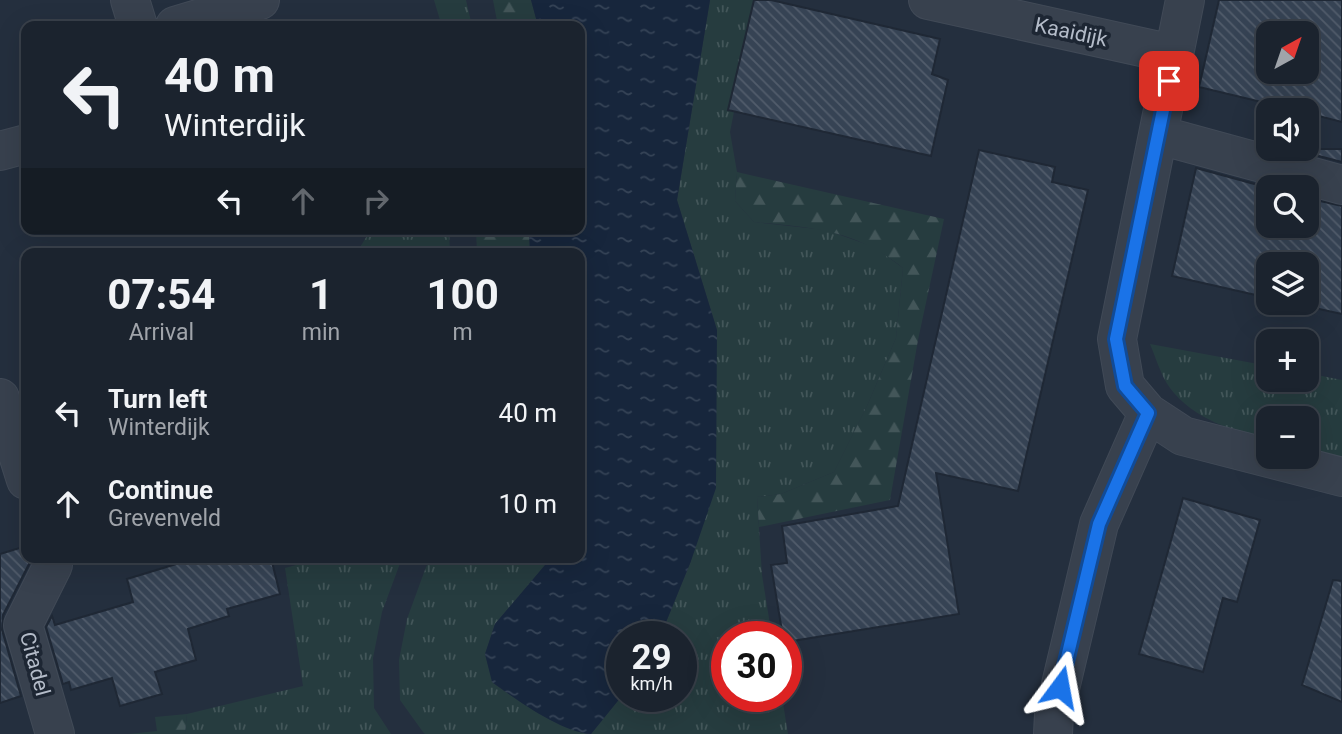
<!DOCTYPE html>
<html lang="en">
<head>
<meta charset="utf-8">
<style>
  :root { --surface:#1b232e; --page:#242b36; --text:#f1f3f6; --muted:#a0a4aa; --line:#39404a }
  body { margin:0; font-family:Roboto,sans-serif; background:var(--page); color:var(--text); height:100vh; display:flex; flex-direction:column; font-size:26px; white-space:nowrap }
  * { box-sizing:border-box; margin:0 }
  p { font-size:23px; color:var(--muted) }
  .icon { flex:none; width:38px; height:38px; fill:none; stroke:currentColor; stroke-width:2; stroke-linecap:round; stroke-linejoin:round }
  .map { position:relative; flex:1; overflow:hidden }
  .details { position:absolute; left:21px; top:248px; width:564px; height:315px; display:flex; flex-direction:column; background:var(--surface); border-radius:14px; box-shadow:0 7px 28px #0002,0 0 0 2px var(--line) }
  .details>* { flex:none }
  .banner { position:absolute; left:21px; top:21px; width:564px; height:214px; border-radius:14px; box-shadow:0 7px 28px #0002,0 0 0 2px var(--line); background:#1b232e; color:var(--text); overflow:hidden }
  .needle { width:46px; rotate:40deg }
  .buttons { position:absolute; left:1256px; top:21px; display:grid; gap:14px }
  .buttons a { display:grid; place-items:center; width:63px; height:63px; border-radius:14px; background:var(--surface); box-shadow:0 7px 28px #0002,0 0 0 2px var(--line); font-size:35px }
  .speed { position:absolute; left:606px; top:621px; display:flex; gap:14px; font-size:35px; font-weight:700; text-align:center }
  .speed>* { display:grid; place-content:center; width:91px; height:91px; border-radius:50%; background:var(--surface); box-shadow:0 7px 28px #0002,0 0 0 2px var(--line); line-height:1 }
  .speed small { font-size:18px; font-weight:400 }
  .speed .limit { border:10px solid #d22; background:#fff; color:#111 }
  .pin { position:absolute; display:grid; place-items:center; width:60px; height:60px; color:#fff; margin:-30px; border-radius:14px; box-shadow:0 4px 10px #0006 }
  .me { position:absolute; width:77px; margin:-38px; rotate:13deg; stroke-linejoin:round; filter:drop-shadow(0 0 5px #0008) }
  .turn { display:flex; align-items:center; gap:24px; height:147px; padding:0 28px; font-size:32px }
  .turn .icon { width:91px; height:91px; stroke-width:2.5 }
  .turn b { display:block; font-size:49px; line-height:60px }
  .lanes { display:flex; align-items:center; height:66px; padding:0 28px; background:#0003; justify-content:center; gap:35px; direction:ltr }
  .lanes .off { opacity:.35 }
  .eta { display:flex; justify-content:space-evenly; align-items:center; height:119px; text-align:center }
  .eta b { font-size:42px; font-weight:700; line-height:49px }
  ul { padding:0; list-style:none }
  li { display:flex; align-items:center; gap:21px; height:91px; padding:0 28px }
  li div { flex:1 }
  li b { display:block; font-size:26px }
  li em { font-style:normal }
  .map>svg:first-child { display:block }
</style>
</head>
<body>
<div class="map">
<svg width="1342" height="734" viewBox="0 0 1342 734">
  <defs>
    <pattern id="grass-tufts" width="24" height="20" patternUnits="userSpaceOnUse" patternTransform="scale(1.75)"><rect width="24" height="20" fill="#263c3f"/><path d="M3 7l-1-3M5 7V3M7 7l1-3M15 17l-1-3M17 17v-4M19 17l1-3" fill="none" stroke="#435659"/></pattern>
    <pattern id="forest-firs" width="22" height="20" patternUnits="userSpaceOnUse" patternTransform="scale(1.75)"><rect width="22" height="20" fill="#263c3f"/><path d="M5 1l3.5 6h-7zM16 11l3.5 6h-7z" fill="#435659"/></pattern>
    <pattern id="water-ripples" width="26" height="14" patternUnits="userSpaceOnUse" patternTransform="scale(1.75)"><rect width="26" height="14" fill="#17263c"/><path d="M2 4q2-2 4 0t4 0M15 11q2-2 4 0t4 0" fill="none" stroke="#364457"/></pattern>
    <pattern id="building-back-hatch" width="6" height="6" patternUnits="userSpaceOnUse" patternTransform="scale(1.75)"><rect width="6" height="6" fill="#364354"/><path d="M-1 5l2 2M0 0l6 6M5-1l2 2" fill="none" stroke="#515c6b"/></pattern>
  </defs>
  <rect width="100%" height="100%" fill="#242f3e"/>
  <path fill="url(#grass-tufts)" d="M434,0H466L472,26H438L440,20Z
    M710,0H756L730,132L737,172L735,201L754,222L826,230L874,247L903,268L896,338L867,406L834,472L781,494L757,497L762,575L772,637H726V696L782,697L788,734H591L621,697L681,696V637H660L691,561L717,330L677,200Z
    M371,229H449L450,254H356Z
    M1150,344L1269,366V380H1307V373L1342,380V464L1307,453V418H1269V441C1233,430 1194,420 1170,388C1161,376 1156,358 1150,344Z
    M322,558H402L382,612L373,658L374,708L391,734H185L187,714L303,686L285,568Z
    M432,558H551L495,624L485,654L493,683C521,703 553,725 587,734H425L423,732L400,700L399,660L407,619L426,567Z"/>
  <path fill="url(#forest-firs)" d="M493,0H531L538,26H498Z
    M737,172L944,219L918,340L890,500L759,527L757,497L781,494L834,472L867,406L896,338L903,268C854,229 814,228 754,222L735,201Z
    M476,229H529L530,254H477Z
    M187,714L185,734H129L157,731L155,717Z"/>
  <path fill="url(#water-ripples)" d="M531,0H710L677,200L717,330L716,488L691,561L660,637H621V697L591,734C561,732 517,700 492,682L485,654L495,624L551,558H579V254H530L529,229H579V26H538Z"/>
  <path fill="url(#building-back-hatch)" stroke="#1f2835" stroke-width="2" fill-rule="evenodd" d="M754,0H771L940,39L932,74L948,80L931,156L728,110Z
    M1219,0H1342V122L1307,113V110H1295L1199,87ZM1269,33H1307V72H1269Z
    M1292,149H1342V162Z
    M979,150L1055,167L1052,182L1088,190L1018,491L936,473L959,614L786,642V637H783L771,565L787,563L782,526L898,506Z
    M1196,168L1269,188V226H1307V198L1342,206V314L1292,303H1307V264H1269V298L1172,276Z
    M1183,498L1260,520L1237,602L1223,598L1203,672L1139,654Z
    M26,546V558H30V562L3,615L2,630L21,696L0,703V554Z
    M196,558H271L280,594L227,609L229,616L188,629L196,660L155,672L162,694L120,706L112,678L71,690L69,682L63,684L46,627L52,616L55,625L133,602L127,579Z
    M1333,580L1342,581V702L1302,685Z"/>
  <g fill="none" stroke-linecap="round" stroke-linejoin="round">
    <g stroke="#414a57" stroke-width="40">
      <path id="minor" d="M130,0L138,26
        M928,0L1173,54
        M1185,0L1117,339L1125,386L1148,413L1183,436L1342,477
        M175,26L260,0
        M1159,135L1342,185
        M0,151L26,144
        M0,398L26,480
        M51,558L53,565L23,625L55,734
        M1053,734L1054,714L1099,524L1148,413"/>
    </g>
    <use href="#minor" stroke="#38414e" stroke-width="38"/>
  </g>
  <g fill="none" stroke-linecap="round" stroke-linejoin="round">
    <g stroke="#114b97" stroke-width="18">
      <path id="route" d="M1060,687L1099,524L1148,413L1125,386L1116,339L1169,81"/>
    </g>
    <use href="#route" stroke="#1a73e8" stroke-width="12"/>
  </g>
  <g text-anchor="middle" stroke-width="7" stroke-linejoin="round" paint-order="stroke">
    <g font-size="21" fill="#b4bcc9" stroke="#1d2633">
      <text transform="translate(1071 32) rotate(12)" y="7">Kaaidijk</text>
      <text transform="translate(35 664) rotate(75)" y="7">Citadel</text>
    </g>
  </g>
</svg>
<div class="buttons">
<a><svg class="needle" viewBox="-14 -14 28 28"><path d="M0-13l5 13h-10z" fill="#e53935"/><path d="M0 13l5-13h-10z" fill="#a0a4aa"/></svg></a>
<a><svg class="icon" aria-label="sound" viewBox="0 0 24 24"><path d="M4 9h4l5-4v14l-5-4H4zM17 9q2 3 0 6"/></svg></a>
<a><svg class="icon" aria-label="search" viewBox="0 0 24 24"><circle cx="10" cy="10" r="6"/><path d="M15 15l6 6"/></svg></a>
<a><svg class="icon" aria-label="layers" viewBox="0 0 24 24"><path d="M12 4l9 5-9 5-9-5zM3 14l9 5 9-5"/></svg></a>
<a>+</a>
<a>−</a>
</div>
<div class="speed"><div>29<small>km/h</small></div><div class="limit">30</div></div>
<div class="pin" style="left:1169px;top:81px;background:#d93025"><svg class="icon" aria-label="arrive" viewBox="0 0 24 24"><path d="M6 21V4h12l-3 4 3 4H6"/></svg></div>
<svg class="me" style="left:1060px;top:687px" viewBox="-20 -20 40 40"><path d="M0-17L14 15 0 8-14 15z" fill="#1a73e8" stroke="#fff" stroke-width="4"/></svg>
<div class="banner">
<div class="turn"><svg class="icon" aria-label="left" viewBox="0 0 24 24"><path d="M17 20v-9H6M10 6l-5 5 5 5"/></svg><div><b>40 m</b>Winterdijk</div></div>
<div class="lanes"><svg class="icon" aria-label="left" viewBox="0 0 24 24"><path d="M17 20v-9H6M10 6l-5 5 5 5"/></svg><svg class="icon off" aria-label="ahead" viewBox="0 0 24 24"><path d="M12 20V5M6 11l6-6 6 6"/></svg><svg class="icon off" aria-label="right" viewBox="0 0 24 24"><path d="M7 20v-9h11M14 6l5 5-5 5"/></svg></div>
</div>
<section class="details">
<div class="eta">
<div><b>07:54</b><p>Arrival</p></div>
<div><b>1</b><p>min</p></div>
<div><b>100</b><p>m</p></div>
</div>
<ul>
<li><svg class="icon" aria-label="left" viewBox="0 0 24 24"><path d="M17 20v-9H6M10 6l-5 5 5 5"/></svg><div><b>Turn left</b><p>Winterdijk</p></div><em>40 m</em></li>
<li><svg class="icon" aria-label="ahead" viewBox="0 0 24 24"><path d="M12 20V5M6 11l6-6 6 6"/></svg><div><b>Continue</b><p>Grevenveld</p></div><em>10 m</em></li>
</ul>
</section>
</div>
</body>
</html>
